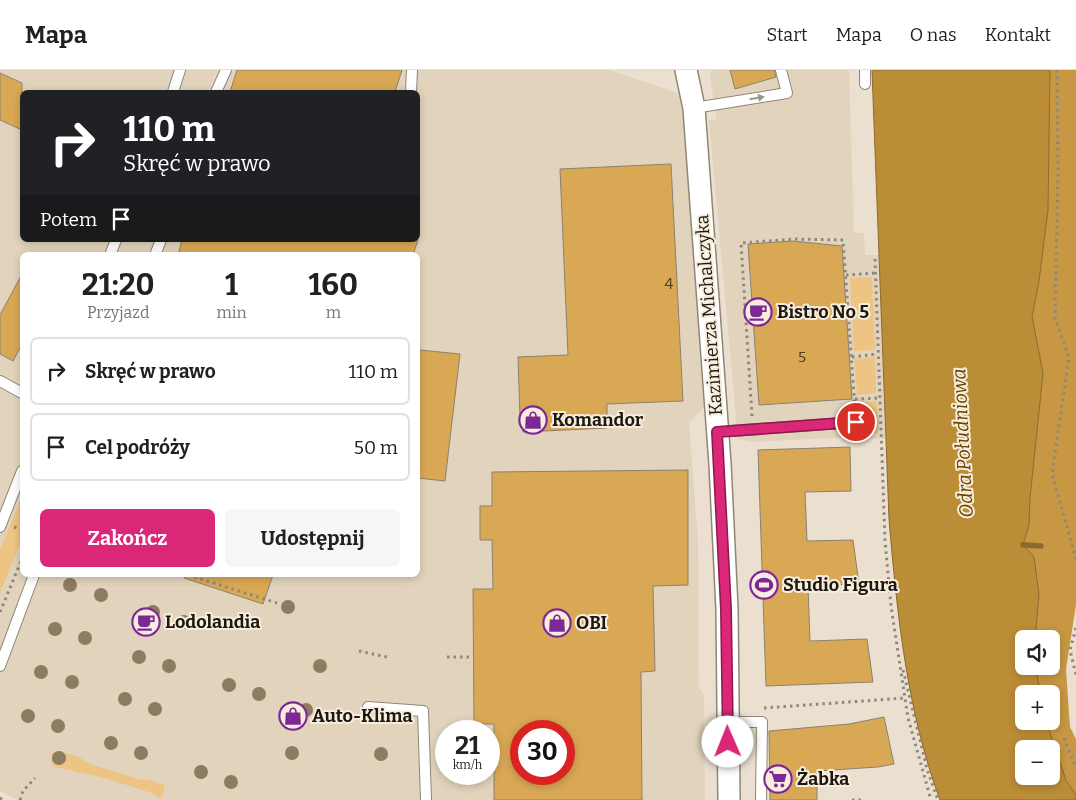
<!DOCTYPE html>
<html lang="pl">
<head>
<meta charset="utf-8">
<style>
  :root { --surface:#fff; --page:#f6f6f6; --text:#202124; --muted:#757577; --line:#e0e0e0; --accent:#db2777 }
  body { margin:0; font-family:Bitter,serif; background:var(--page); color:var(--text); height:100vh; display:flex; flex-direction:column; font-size:19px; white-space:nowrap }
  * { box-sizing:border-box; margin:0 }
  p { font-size:16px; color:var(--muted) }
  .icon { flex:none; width:28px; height:28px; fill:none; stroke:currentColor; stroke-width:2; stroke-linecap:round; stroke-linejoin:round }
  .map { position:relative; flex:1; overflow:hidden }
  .panel { position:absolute; left:20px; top:182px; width:400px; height:325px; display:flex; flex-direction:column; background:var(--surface); border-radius:8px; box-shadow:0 2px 8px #0003 }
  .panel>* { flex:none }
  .hud { position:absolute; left:20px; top:20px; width:400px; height:152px; border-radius:8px; box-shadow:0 2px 8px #0003; background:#202124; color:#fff; overflow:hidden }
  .buttons { position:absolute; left:1015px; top:560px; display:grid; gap:10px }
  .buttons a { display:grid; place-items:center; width:45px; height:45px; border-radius:8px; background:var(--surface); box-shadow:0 2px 8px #0003; font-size:25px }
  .speed { position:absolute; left:435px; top:650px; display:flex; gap:10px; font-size:25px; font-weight:700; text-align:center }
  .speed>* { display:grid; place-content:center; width:65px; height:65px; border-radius:50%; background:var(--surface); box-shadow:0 2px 8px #0003; line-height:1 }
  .speed small { font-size:12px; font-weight:400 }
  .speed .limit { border:8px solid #d22; background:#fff; color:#111 }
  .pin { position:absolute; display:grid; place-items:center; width:42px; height:42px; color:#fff; margin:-21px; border:2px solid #fff; border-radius:50%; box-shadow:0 1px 5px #0007 }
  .me { position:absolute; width:55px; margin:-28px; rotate:359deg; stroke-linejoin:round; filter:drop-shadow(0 0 4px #0008) }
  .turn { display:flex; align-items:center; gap:18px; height:105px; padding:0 20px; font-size:22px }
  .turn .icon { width:65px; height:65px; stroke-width:2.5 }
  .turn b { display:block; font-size:35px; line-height:42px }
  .then { display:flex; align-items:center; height:48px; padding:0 20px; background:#0003; gap:10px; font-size:19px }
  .eta { display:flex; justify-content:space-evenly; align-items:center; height:85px; text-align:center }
  .eta b { font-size:30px; font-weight:700; line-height:35px }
  .primary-button { display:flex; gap:10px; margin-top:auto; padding:10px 20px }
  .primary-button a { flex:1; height:58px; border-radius:8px; background:var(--accent); color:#fff; font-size:20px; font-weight:700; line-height:58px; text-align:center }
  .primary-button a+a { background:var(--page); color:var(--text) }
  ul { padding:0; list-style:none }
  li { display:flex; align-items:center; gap:15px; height:68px; margin:0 10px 8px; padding:0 10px; border:2px solid var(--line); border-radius:8px }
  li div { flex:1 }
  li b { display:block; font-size:19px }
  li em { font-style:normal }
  header { display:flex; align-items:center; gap:30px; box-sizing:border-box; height:70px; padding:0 25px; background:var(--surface); border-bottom:1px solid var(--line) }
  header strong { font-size:24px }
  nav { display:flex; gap:28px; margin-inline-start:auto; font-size:18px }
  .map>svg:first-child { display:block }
</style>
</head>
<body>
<header>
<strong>Mapa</strong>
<nav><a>Start</a><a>Mapa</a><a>O nas</a><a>Kontakt</a></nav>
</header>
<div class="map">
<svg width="1076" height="730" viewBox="0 0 1076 730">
  <rect width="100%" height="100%" fill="#ebe0cf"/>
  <path fill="#e2d3bc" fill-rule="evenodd" d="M0,0H217L208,22H22V170H418V22H209L218,0H610L683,25L706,335L689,352L698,472L699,618L704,625L705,730H17L0,721ZM22,185H418V505H22ZM446,661H489V704H446ZM521,661H564V704H521Z
    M711,0H849L854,163H864L865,185H879L885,369L852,367L753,372L738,369L709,50L717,49L710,8Z"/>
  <path fill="#edc483" d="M872,207L875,280L854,281L850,208Z
    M875,287L876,323L857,325L854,289Z
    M877,331L878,363L860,365L858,333Z
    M22,426V470L0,523V480Z
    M58,681L79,687L87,693L141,710L147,709L165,715L161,729L152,723L104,708L55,697L51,692L52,683Z"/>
  <path fill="#c79743" d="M1050,0H1076V535L1066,599L1070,657L1076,669V725C1061,704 1052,677 1046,651H1051V624H1041L1035,596H1051V569H1035L1039,525L1034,487L1023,475L1029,455L1030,428L1043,303L1032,247L1039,211L1048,140Z"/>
  <path fill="#bc8d37" stroke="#8c6a2c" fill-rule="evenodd" d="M872,0H1050L1048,140L1039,211L1032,247L1043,303L1030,428L1029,455L1023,475L1034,487L1039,525L1035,569H1024V596H1035L1041,624H1024V651H1046L1066,710L1076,725V730H940C907,641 897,544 889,449ZM1024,679H1051V706H1024Z"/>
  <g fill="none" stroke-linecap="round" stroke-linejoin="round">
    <path stroke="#8c6a2c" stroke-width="5.5" d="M1023,475L1041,476"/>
  </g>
  <path fill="#d9a855" stroke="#8b8172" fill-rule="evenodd" d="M237,0H402L395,22H230Z
    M730,0H774L776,7L735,19Z
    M0,3L22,13V60L0,50Z
    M671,94L683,331L607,334V358L523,362L522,348H520L518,287L568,285L560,99Z
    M182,170H418L413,185H178Z
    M793,171L842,176L852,329L759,335L748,174Z
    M22,204V274L13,291L0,284V245Z
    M420,280L460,284L445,411L418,408V302Z
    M850,377L851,421L805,422L807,471L853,470L859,514L808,516L810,571L867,569L873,612L766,616L758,380Z
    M688,400V515L653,516L655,601L641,602L642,730H494V654H474L473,519H493L492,470H480V436H492V402ZM521,661H564V704H521Z
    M185,505H273L263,534L184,508Z
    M884,647L894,694L878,697L817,701V730H770L769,661L849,654Z"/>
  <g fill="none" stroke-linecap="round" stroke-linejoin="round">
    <g stroke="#908676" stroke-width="12">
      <path id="lane" d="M865,0V14
        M173,22L180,0
        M216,22L226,0
        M411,22L412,0
        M694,38L787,23L781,0
        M110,185L116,170
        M155,185L161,170
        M0,311L22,323
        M717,362L856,352
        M0,457L22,401
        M0,596L34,505
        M368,637L423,641L426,730
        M728,652H762L761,730"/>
    </g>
    <g stroke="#908676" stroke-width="24">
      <path id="street" d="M686,0L694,38L720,394L727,539L729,730"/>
    </g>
    <path stroke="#8f877b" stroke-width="3" stroke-dasharray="2.5 4" stroke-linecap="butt" d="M1057,0L1058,101L1055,248L1069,287L1052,404L1076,489
      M875,189L885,471L891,536L908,648L931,730
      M846,205L875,203
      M852,287L877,284
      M855,329L880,328
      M752,346L741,173L794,169L843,170L855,340
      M14,457L22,460
      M188,505L277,533
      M0,542L22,489
      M1076,558L1070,580L1076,605
      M359,581L387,587
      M447,587H474
      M903,600L927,699L938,730
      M764,638L905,628
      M1064,668L1076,698
      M0,728L4,730
      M20,730L23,721L35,708
      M852,730H861"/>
    <use href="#lane" stroke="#fff" stroke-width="10"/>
    <use href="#street" stroke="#fff" stroke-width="21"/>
  </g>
  <g fill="#8c7c60">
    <circle cx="70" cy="515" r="7"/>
    <circle cx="101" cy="525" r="7"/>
    <circle cx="288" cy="537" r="7"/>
    <circle cx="153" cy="542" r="7"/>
    <circle cx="184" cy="552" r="7"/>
    <circle cx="55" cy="559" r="7"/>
    <circle cx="85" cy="568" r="7"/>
    <circle cx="139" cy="587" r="7"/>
    <circle cx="169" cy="596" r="7"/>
    <circle cx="320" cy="596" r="7"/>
    <circle cx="41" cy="602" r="7"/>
    <circle cx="72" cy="612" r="7"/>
    <circle cx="229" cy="615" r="7"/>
    <circle cx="259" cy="624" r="7"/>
    <circle cx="125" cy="629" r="7"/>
    <circle cx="155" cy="639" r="7"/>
    <circle cx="306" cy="640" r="7"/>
    <circle cx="28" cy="646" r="7"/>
    <circle cx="58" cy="656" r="7"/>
    <circle cx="111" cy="673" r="7"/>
    <circle cx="141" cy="683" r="7"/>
    <circle cx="292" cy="683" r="7"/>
    <circle cx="381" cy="684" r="7"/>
    <circle cx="59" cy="688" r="7"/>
    <circle cx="201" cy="702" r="7"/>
    <circle cx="231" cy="712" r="7"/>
  </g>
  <defs><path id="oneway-solid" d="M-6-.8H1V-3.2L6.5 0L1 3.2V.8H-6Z" transform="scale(1.25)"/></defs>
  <use fill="#989794" href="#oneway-solid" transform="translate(757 28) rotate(-10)"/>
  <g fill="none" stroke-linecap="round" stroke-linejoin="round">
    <g stroke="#8e194d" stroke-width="12">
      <path id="route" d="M728,672L726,539L717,362L856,352"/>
    </g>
    <use href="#route" stroke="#db2777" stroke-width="9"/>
  </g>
  <defs>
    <g id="cafe-ring" transform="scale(1.4375)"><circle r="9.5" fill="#f8eddc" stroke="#7c2897" stroke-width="1.5"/><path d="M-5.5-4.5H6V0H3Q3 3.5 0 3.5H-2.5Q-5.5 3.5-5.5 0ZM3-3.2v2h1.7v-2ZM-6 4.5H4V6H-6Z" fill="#7c2897"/></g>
    <g id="shop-ring" transform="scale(1.4375)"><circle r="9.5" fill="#f8eddc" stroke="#7c2897" stroke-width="1.5"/><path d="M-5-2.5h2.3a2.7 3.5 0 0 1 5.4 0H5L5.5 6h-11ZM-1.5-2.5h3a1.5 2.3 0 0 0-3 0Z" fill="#7c2897"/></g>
    <g id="stadium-ring" transform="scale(1.4375)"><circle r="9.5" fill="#f8eddc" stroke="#7c2897" stroke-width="1.5"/><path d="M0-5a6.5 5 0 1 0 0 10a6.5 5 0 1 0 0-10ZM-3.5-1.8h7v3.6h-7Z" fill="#7c2897"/></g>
    <g id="supermarket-ring" transform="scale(1.4375)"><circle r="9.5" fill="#f8eddc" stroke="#7c2897" stroke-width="1.5"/><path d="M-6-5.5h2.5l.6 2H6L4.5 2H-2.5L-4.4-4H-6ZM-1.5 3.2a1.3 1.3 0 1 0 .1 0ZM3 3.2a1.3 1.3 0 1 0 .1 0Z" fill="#7c2897"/></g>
  </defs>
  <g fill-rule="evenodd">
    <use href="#cafe-ring" x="758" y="242"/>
    <use href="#shop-ring" x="533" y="350"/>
    <use href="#stadium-ring" x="764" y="515"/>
    <use href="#cafe-ring" x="146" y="552"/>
    <use href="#shop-ring" x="557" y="553"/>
    <use href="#shop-ring" x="293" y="646"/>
    <use href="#supermarket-ring" x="778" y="709"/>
  </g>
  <g text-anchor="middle" stroke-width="4" stroke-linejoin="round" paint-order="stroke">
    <g font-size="15" fill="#4a3b22">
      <text x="669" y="219">4</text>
      <text x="802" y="292">5</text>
    </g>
    <g font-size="18" font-weight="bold" fill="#1b1711" stroke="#f8eddc" text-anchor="start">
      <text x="777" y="248">Bistro No 5</text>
      <text x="552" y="356">Komandor</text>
      <text x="783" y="521">Studio Figura</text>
      <text x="165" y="558">Lodolandia</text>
      <text x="576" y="559">OBI</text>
      <text x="312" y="652">Auto-Klima</text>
      <text x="797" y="715">Żabka</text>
    </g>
    <g font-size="18" fill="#1b1711" stroke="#f8eddc">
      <text transform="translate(709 245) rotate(-94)" y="6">Kazimierza Michalczyka</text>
    </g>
    <g font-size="19" font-style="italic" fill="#654500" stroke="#f8eddc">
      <text transform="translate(962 373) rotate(-93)" y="7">Odra Południowa</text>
    </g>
  </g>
</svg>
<div class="buttons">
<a><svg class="icon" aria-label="sound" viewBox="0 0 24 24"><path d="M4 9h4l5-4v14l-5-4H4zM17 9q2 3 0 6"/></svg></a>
<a>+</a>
<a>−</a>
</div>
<div class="speed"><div>21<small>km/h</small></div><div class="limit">30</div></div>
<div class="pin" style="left:856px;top:352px;background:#d93025"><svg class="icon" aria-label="arrive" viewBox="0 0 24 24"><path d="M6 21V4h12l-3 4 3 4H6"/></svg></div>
<svg class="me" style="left:728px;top:672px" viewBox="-20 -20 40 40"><circle r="19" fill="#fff"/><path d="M0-13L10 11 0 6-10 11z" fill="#db2777"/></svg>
<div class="hud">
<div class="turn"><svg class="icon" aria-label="right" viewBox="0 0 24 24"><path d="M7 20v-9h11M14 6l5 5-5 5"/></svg><div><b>110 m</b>Skręć w prawo</div></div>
<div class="then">Potem<svg class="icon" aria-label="arrive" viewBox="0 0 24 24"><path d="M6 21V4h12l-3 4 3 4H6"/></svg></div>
</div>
<section class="panel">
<div class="eta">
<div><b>21:20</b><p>Przyjazd</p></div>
<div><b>1</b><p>min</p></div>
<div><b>160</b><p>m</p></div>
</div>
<ul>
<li><svg class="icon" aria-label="right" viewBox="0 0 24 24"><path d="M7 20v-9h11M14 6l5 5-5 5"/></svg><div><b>Skręć w prawo</b></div><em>110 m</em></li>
<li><svg class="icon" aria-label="arrive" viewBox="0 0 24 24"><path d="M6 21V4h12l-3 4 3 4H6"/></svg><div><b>Cel podróży</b></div><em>50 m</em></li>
</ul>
<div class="primary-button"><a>Zakończ</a><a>Udostępnij</a></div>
</section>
</div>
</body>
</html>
